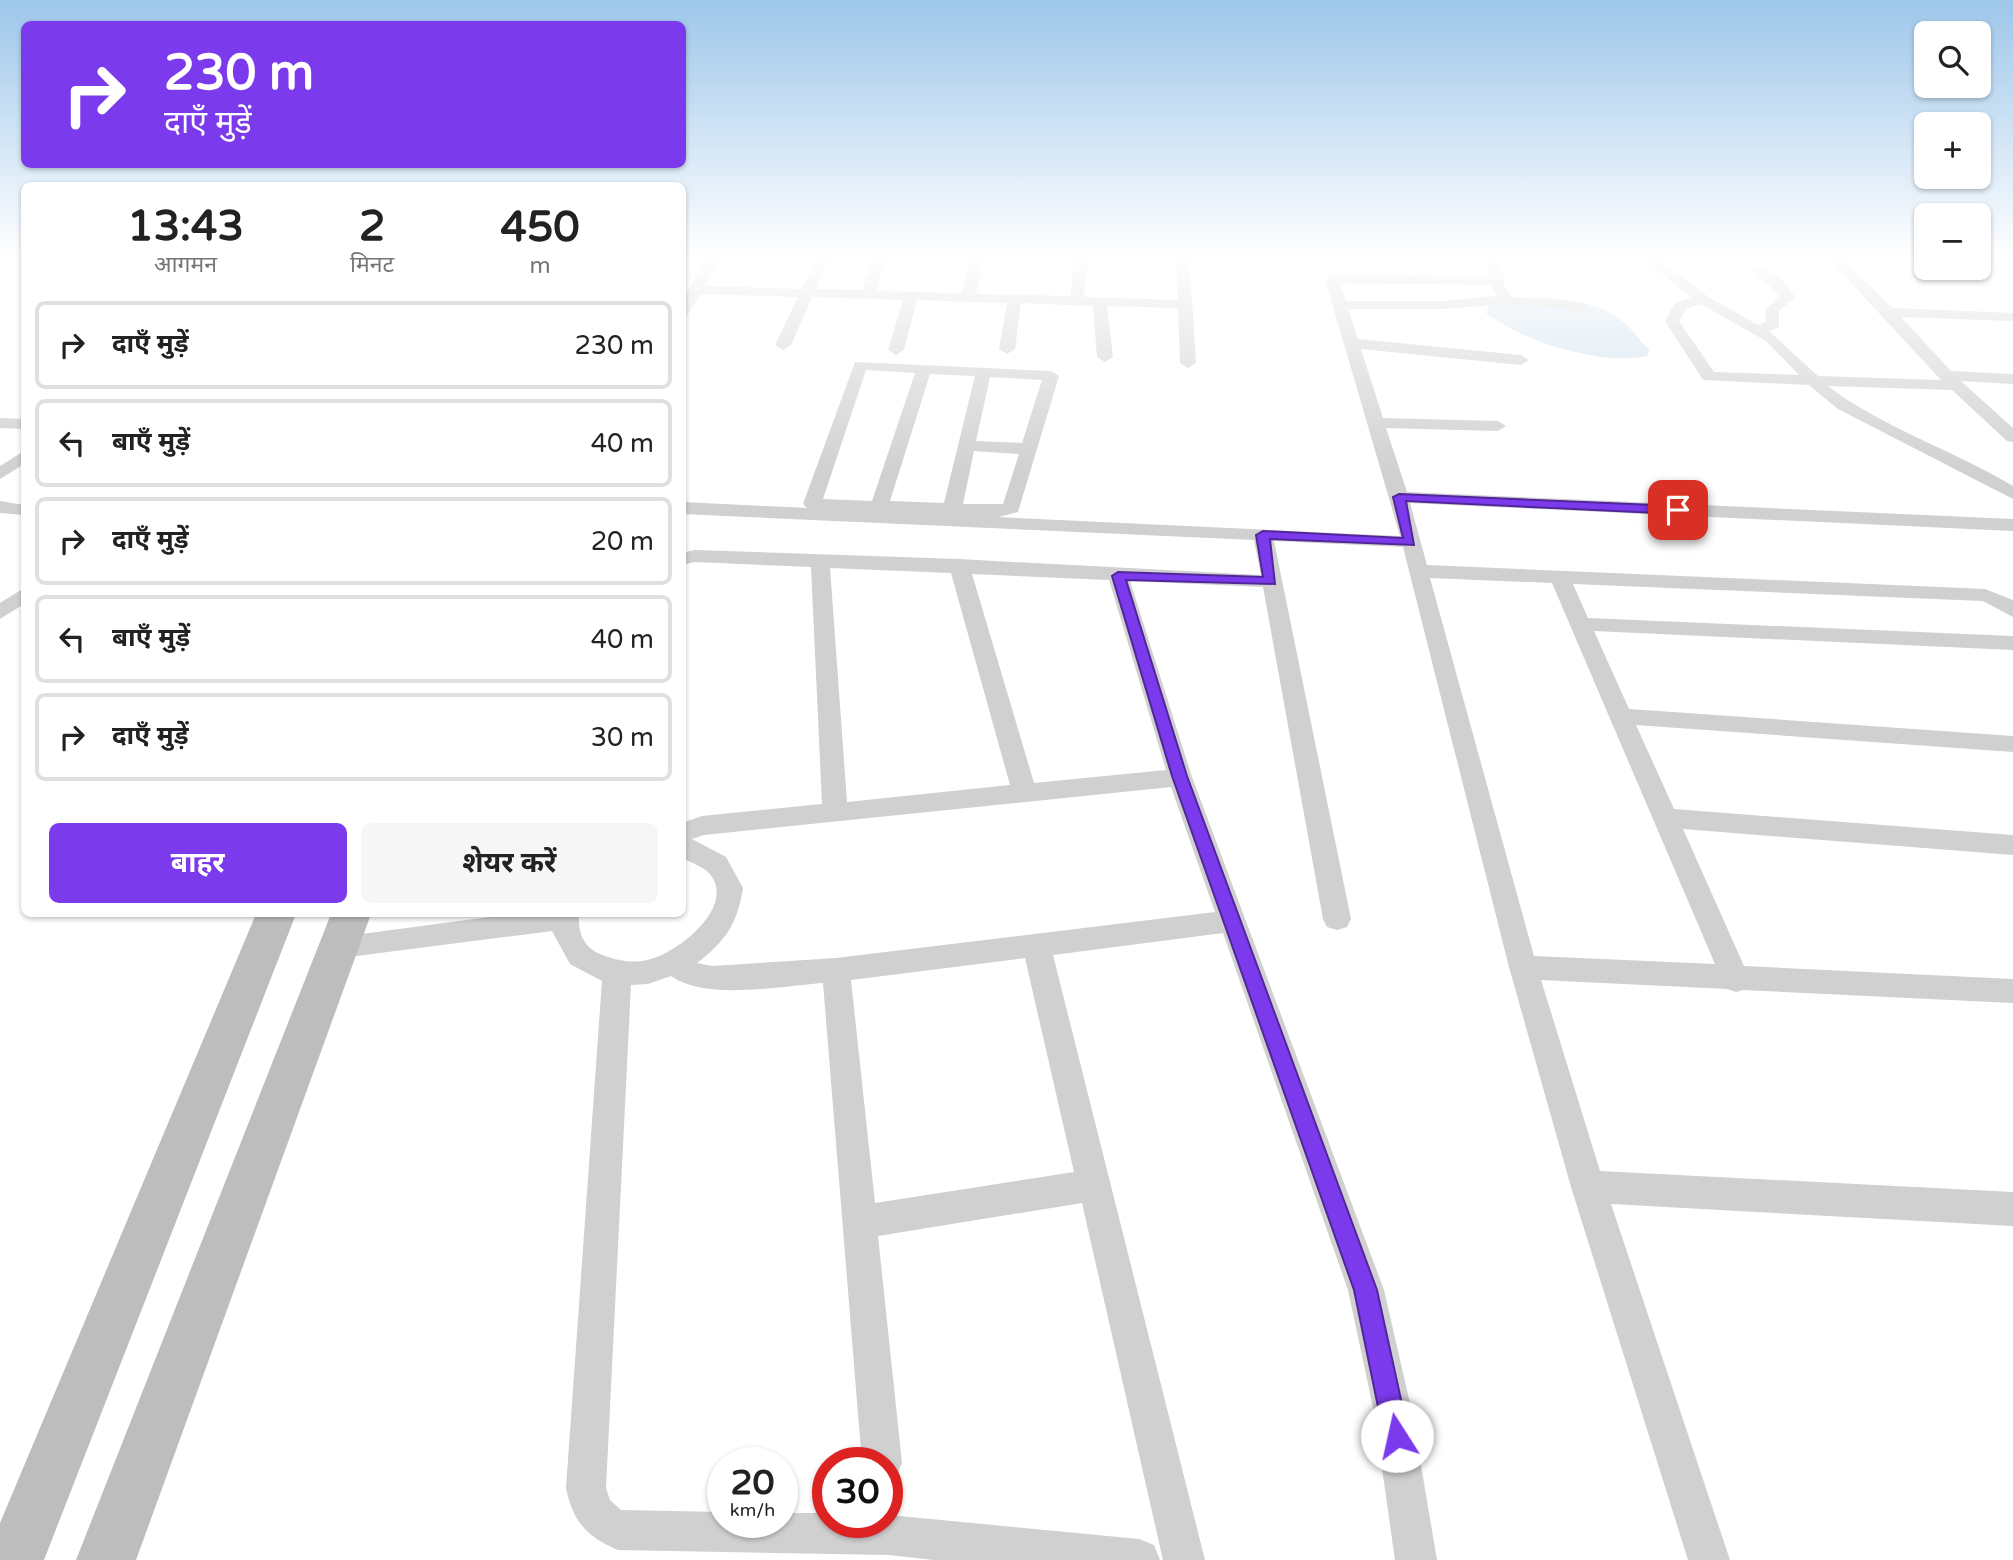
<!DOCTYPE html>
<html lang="hi">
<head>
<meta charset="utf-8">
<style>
  :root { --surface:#fff; --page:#f6f6f6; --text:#222; --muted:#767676; --line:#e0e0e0; --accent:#7c3aed }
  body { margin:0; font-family:"Varela Round","Noto Sans Devanagari",sans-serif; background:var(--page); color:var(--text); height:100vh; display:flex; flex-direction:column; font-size:26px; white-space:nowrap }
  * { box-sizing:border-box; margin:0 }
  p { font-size:23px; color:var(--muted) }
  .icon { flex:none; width:38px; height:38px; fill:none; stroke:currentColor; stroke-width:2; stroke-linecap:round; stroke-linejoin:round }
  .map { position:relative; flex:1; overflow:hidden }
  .sheet { position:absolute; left:21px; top:182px; width:665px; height:735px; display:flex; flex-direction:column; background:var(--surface); border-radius:10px; box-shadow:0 2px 5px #0004 }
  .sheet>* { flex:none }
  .hud { position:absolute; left:21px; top:21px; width:665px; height:147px; border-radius:10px; box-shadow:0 2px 5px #0004; background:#7c3aed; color:#fff; overflow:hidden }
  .buttons { position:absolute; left:1914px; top:21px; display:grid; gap:14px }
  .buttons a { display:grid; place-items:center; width:77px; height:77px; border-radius:10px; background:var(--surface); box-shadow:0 2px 5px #0004; font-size:35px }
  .speed { position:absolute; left:707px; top:1447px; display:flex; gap:14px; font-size:35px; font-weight:700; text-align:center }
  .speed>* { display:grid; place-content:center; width:91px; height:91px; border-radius:50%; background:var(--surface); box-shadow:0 2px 5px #0004; line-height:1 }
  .speed small { font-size:18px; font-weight:400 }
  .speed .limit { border:10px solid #d22; background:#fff; color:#111 }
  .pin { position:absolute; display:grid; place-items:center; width:60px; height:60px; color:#fff; margin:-30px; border-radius:14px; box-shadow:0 4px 10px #0006 }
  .me { position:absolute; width:77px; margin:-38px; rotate:350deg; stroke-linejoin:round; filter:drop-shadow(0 0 5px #0008) }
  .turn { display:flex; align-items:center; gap:24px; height:147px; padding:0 28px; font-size:32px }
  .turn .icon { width:91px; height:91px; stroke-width:2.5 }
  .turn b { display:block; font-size:49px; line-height:60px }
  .eta { display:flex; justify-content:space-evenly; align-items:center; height:119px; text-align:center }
  .eta b { font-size:42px; font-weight:700; line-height:49px }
  .cta { display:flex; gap:14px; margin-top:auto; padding:14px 28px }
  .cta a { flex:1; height:80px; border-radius:10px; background:var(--accent); color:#fff; font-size:28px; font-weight:700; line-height:80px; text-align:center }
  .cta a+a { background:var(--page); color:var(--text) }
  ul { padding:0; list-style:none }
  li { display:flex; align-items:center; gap:21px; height:88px; margin:0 14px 10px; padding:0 14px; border:4px solid var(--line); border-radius:10px }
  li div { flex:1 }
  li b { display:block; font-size:26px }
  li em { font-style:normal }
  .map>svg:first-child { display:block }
</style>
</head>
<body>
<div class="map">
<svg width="2013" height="1560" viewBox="0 0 2013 1560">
  <rect width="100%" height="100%" fill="#fff"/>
  <path fill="#cee0ee" d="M1512,297C1543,297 1598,299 1622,321C1632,329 1639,340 1649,349L1648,356C1602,366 1523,342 1486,313L1490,305Z"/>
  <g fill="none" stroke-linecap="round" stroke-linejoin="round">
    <path fill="#d0d0d0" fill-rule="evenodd" d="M709,256H722L706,286L802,289L818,256H830L816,289L862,290L875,256H887L876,291L962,293L972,256H985L976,294L1070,296L1075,256H1088L1084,297L1178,300L1176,257L1189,256L1196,363L1188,368L1180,363L1178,308L1107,306L1113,357L1105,362L1097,357L1093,306L1021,303L1015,349L1007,354L999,349L1007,303L917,300L904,350L896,355L888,350L903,300L812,297L791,345L783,350L775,345L798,297L707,294L700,295L687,315L682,316V300Z
      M1483,256H1497L1505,281L1503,284L1512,298L1581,302L1588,306L1581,310L1502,304L1443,309H1348L1358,339L1521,355L1529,360L1521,365L1361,349L1383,418L1498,421L1506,426L1498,431L1386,428L1407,492L2013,519V531L1410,503L1427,565L1985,589L2013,600V617L1983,601L1573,584L1588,618L2013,636V650L1594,631L1629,709L2013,736V752L1636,725L1674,809L2013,835V855L1683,829L1744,966L2013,979V1003L1743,990L1736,992L1727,989L1541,980L1600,1171L2013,1192V1226L1611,1204L1730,1560H1688L1571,1187L1509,967L1403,547L1274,541L1351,919L1347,927L1337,930L1327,927L1323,919L1263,587L1130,581L1192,777L1384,1290L1412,1412L1437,1560H1395L1374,1412L1348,1290L1223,933L1053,955L1205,1560H1163L1082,1203L878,1236L902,1463L896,1477L887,1480V1463H862L823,983C781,986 706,1001 671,976L648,984L631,985L606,1488L610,1500L621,1510L723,1512V1522H782V1513H828V1522H887L889,1515L1139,1539L1154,1545L1160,1560H934L889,1555L618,1550C587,1537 573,1522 566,1488L602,981L570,964L552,931L341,958L331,954L327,946L331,938L511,914H579C578,931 582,946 600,954C615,960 631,964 647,960C677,954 741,904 707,871C701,866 690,862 682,858V823L702,816L822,804L811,567L695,562L682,565V553L695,550L959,559L1261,575L1254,540L682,514V502L807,508L803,504L855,362L1051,371L1059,376L1018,512L999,517L954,515L1400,536L1325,279L1332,275L1490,277ZM1340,283L1491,285L1496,296L1443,301H1346ZM866,370L915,373L872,501L823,499ZM930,374L975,376L944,503L890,501ZM990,377L1042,380L1022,443L976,441ZM974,451L1019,454L1003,504H963ZM830,568L951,573L1010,785L847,802ZM972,574L1109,580L1166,770L1034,783ZM1430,578L1552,583L1715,964L1534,956ZM1171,787L1215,912L836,958L712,966L697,963C726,941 737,924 743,888L726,857L692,839L704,835ZM1025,958L1074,1172L875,1203L851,980Z
      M1639,256H1654L1707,296L1758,325L1766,322L1765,310L1780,296L1751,268L1763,265L1784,281L1795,297L1779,311V327L1769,331L1818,376L1941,380L1826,256H1839L1893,308L2013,313V321L1901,317L1951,371L2013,374V384L1961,381L2013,428V442L2007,441L1952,390L1828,386C1883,428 1953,450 2013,486V499L1838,409L1809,385L1703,380L1665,321L1675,303L1692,298ZM1701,304L1766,341L1799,375L1714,372L1679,321L1686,309Z
      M0,418L24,419V429L0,428Z
      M24,451V464L0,479V466Z
      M0,501L24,505V515L0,513Z
      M24,588V604L0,619V603Z"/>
    <path fill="#bdbdbd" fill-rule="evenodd" d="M256,914H296L44,1560H0V1523Z
      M331,914H371L136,1560H76Z"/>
  </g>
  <linearGradient id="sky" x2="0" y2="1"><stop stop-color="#9dc6ea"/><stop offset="0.54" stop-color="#fff"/><stop offset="1" stop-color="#fff" stop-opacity="0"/></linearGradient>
  <rect width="2013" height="474" fill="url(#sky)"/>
  <path fill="#7c3aed" stroke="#51269a" stroke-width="2" d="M1399,494L1678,506L1684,510L1678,514L1406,501L1414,545L1270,539L1275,584L1126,580L1187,776L1377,1290L1409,1436L1406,1445L1397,1449L1388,1445L1384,1436L1354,1290L1172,776L1112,576L1118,572L1263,577L1256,535L1263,531L1403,538L1393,497Z"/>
</svg>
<div class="buttons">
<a><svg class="icon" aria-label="search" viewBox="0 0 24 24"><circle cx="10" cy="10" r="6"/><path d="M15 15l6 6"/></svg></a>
<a>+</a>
<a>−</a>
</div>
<div class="speed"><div>20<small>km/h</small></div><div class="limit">30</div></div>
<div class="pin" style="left:1678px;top:510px;background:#d93025"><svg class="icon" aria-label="arrive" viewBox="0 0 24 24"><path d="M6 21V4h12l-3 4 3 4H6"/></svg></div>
<svg class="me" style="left:1397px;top:1436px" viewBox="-20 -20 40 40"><circle r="19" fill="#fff"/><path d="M0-13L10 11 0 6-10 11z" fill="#7c3aed"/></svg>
<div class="hud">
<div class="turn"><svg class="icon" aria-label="right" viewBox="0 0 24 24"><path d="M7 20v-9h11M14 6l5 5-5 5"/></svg><div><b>230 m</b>दाएँ मुड़ें</div></div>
</div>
<section class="sheet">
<div class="eta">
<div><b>13:43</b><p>आगमन</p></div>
<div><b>2</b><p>मिनट</p></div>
<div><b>450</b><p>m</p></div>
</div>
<ul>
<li><svg class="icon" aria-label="right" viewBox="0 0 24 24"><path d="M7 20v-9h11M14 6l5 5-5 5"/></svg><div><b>दाएँ मुड़ें</b></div><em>230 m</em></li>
<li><svg class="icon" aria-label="left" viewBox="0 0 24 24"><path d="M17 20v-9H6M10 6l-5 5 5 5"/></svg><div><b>बाएँ मुड़ें</b></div><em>40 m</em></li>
<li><svg class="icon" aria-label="right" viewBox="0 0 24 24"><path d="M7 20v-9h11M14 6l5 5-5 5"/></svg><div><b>दाएँ मुड़ें</b></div><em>20 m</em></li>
<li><svg class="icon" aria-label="left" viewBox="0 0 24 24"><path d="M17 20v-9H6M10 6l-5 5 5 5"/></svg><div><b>बाएँ मुड़ें</b></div><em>40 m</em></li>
<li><svg class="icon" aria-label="right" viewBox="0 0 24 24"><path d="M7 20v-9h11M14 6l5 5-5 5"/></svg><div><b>दाएँ मुड़ें</b></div><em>30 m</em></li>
</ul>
<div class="cta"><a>बाहर</a><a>शेयर करें</a></div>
</section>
</div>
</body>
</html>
